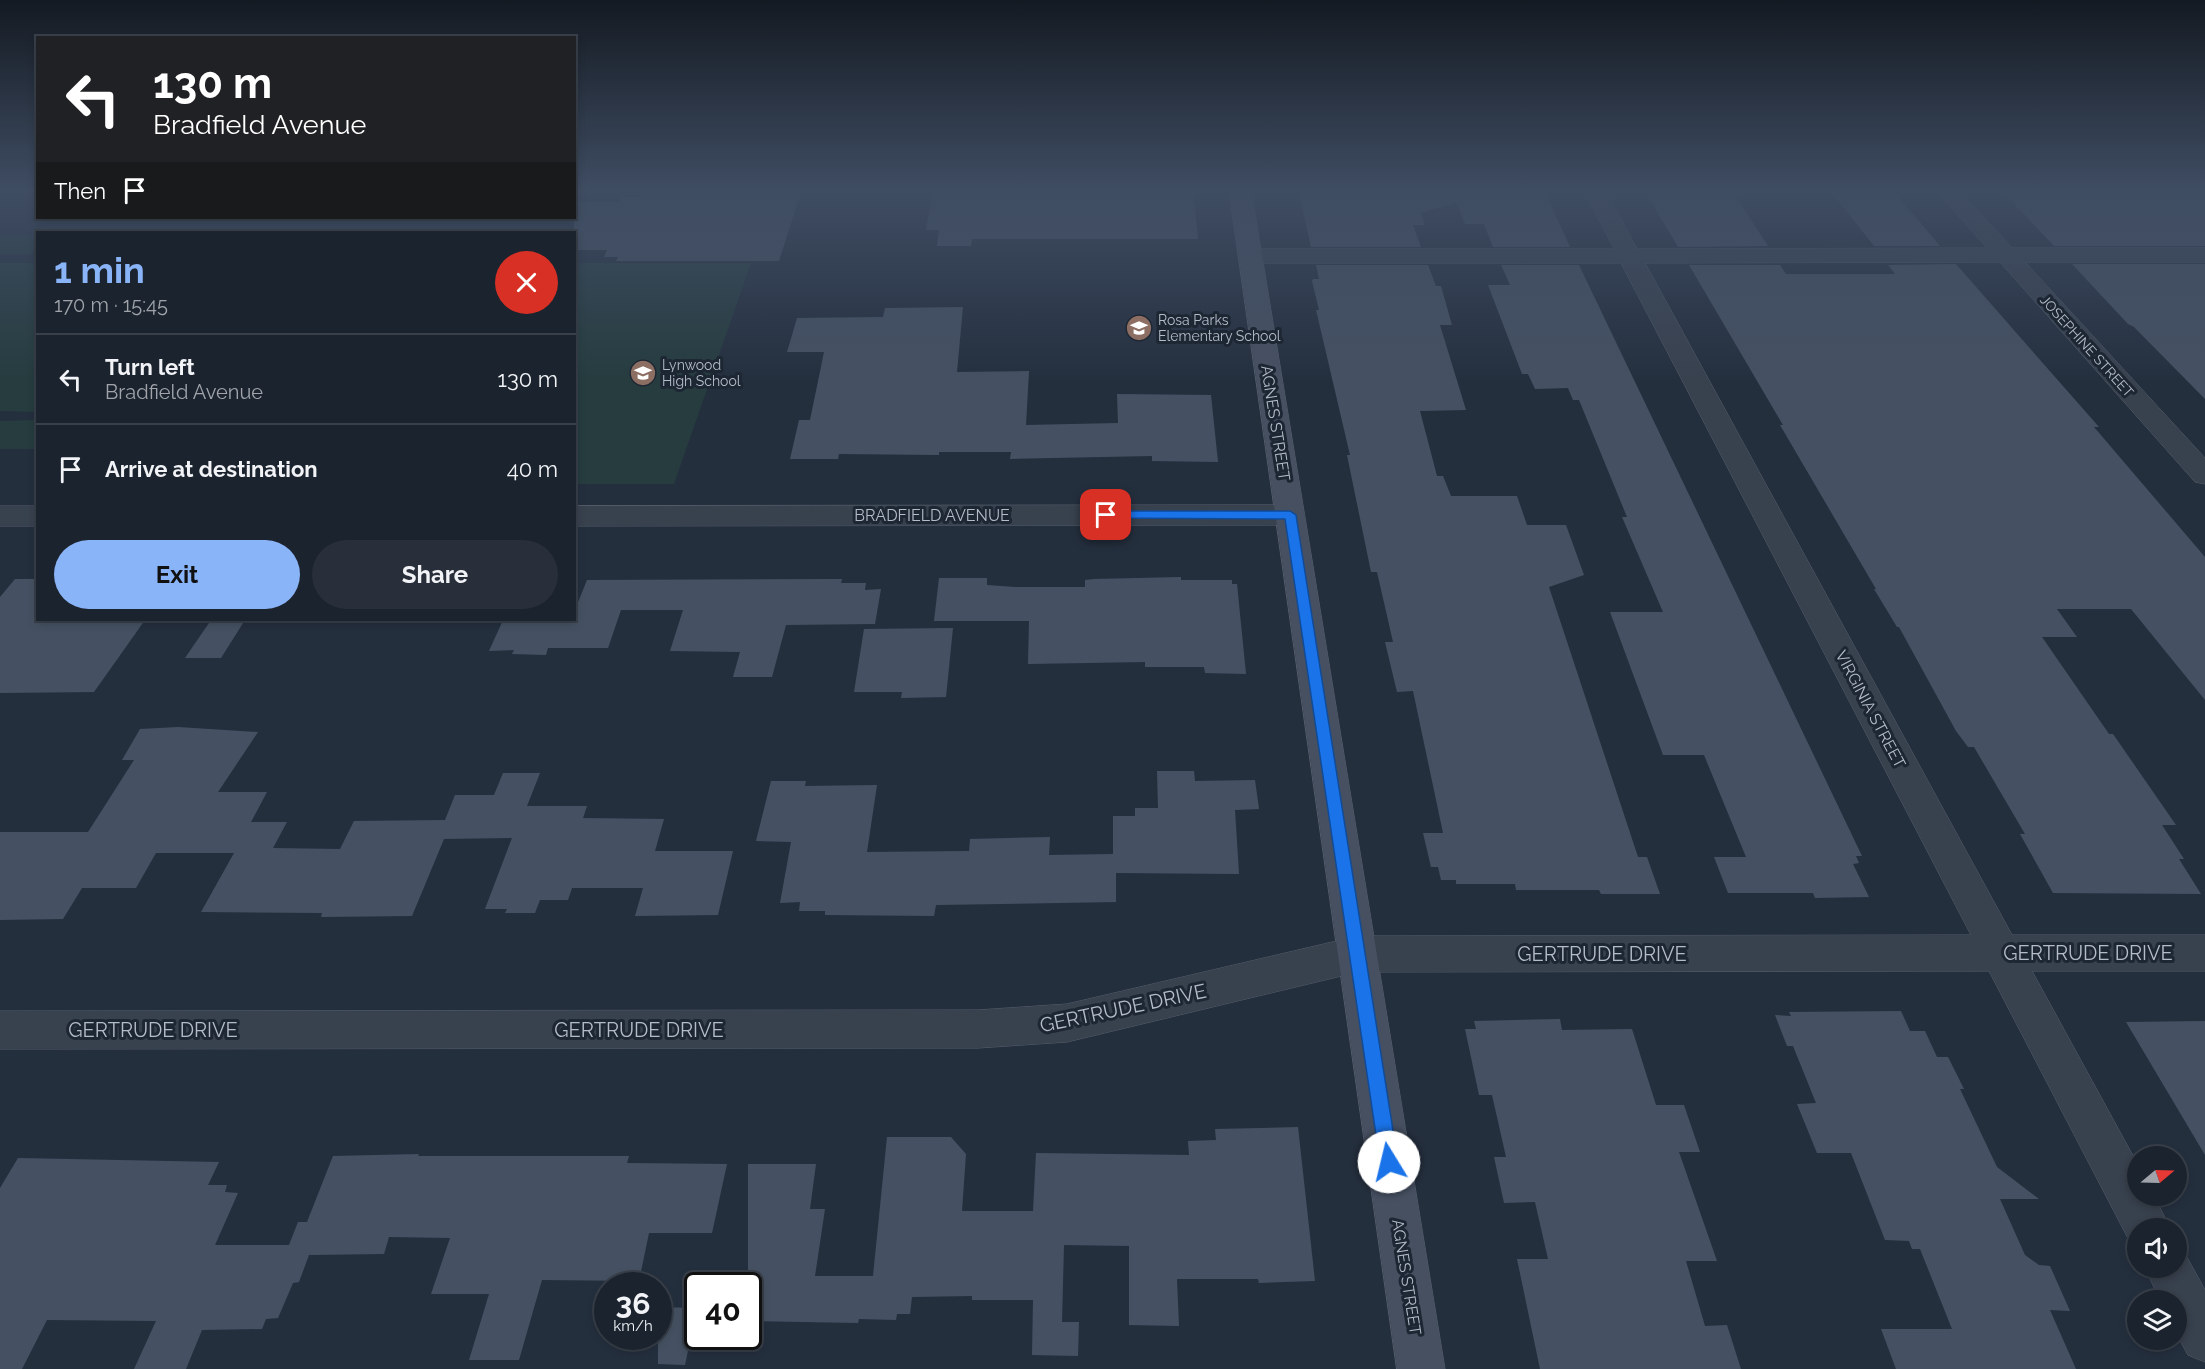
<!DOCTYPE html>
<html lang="en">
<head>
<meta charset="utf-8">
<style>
  :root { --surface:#1b232e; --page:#282f3a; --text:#f1f3f6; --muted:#a0a4aa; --line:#39404a; --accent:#8ab4f8 }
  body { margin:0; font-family:Raleway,sans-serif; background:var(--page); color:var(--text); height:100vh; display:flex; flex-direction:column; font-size:22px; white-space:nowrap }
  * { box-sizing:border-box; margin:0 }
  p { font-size:20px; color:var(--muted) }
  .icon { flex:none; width:33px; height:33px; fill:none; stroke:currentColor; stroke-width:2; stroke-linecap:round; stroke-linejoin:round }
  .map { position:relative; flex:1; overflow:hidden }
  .side { position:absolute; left:36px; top:231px; width:540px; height:390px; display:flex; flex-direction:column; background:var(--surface); border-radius:0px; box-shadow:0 3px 9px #0003,0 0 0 2px var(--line) }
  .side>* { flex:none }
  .banner { position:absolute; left:36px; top:36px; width:540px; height:183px; border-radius:0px; box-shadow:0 3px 9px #0003,0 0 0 2px var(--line); background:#202124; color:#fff; overflow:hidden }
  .needle { width:39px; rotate:71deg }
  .tools { position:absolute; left:2127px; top:1146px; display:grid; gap:12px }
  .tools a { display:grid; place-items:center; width:60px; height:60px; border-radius:50%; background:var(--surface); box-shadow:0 3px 9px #0003,0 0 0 2px var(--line); font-size:30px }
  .speed { position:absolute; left:594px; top:1272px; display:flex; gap:12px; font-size:30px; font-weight:700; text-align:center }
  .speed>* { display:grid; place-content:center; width:78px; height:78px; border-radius:50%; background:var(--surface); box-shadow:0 3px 9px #0003,0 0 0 2px var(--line); line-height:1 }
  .speed small { font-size:15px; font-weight:400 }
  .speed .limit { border:3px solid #111; border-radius:9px; background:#fff; color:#111 }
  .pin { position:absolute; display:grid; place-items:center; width:51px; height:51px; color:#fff; margin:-26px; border-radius:12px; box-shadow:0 3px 9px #0006 }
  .me { position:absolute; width:66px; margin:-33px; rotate:351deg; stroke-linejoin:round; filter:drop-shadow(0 0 4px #0008) }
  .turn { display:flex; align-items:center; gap:21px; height:126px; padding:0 18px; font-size:27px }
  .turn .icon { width:78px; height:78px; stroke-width:2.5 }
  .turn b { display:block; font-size:42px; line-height:51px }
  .then { display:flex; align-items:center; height:57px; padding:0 18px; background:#0003; gap:12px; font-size:22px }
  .round { display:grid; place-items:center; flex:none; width:63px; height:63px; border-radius:32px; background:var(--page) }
  .head { display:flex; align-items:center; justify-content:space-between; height:102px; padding:0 18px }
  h1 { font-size:36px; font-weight:700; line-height:45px; color:var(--accent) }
  .primary-button { display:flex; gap:12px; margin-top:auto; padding:12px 18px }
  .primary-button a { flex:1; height:69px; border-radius:36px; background:var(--accent); color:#111; font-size:24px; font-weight:700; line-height:69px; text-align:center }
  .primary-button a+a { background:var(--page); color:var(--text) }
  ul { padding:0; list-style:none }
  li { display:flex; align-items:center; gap:18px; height:90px; padding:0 18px; border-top:2px solid var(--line) }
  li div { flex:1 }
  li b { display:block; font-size:22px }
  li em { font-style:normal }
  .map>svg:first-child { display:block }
</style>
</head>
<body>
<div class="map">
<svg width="2205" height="1369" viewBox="0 0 2205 1369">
  <rect width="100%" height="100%" fill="#242f3e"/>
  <path fill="#263c3f" d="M0,235H37V254H0Z
    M0,263H37V412L0,411Z
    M575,263H751L674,484H575Z
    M37,420V449H0V421Z"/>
  <path fill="#455162" d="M644,189H802L779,261H616L618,257H604L607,250H574V202H619L621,197H640Z
    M933,189H972V193H1135V189H1193L1198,239H972L971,246H937L939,230H926Z
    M1298,189H1539L1540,192H1545L1570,247H1493L1484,224H1465L1456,202L1421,213L1425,225H1413L1421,247H1311Z
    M1829,189H1892L1940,246H1874Z
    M2177,189L2205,190V246H2054L2001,190Z
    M1733,192L1768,246L1678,247L1646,193Z
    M1956,264L2099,427H2094L2205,557V700L2131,609H2057L2077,637H2042L2109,734H2113L2176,825H2162L2184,859H2179L2201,894L2053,893L2020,834H2025L1974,747H1968L1956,731L1899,627H1897L1874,589H1876L1780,425H1783L1689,265H1780L1786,274H1895L1888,265Z
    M2072,264H2205V399L2134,327L2128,324Z
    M1316,265H1428L1436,286H1441L1452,325H1440L1466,410L1420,411L1437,476H1443L1451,496H1517L1527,525H1566L1584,575L1549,587L1638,857H1647L1660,894H1601L1599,890H1516L1515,884H1456V880H1441L1438,867H1431L1423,833H1443L1413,691L1397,692L1385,642H1393L1377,572H1371L1347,455H1350L1316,310H1319L1312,281L1313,279H1319Z
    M1501,265H1579L1862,856H1856L1859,863L1853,864L1869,897L1815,898L1813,893H1728L1714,857H1746L1704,755H1663L1610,612H1663L1622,517H1627L1579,400H1573L1568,388L1535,389L1528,374H1522L1488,285H1510Z
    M963,307L957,372L1029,371L1026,425L1118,423L1117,394L1211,395L1218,462L1152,461V456L1010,459L1011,452H939V455L839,454L838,459H790L799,420H810L824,352H787L797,318L883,317L885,308Z
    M1181,577V580H1232V584H1237L1246,674L1205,673L1204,667H1145V662L1028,664L1029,621H934L939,578H987V585L1015,587H1085V580L1094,579Z
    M15,579H38V620H145L94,692L0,693V597Z
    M842,579L841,583H866L865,590L881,589L875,624L786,625L772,677H733L740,652L670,651L683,610H621L608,648H548L546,655L512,654L514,650L489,651L503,620H574V612L587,580Z
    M211,620H245L221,658H185Z
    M953,628L946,697L901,698L902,692H854L864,629Z
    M178,727L258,732L218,792H267L251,822H287L273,848L340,849L354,821L445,820L455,795H494L503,773H540L527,806H587L583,818L664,819L655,851H733L718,915L635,916L643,888H572L568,900H540L535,913H505L507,909H485L512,838L444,839L412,916L321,917L322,913L201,912L234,853H156L136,888H82L63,919L0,920V832H88L134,760H122L140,729Z
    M1157,771H1194L1195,781L1255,780L1259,809L1235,810L1239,874L1116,873V902L936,905L934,916L825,915V911H799L800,902L780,903L791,842L756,841L771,781H806L805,786L877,785L867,852L969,851L970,839L1050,837L1049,855L1113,854V816H1135V808H1158Z
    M1901,1011L1910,1031H1925L1937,1057H1948L1964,1089H1960L1997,1167L2039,1199H2000L2025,1255L2039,1265L2050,1266L2070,1311L2050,1310L2076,1369H1896L1881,1329H1952L1920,1249H1912L1909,1241L1885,1240L1851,1153H1817L1797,1104L1816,1103L1793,1046H1787L1775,1015L1791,1016L1789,1012Z
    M1560,1019L1562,1030L1632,1029L1656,1105H1684L1700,1152H1679L1717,1261H1686L1705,1326L1727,1325L1741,1369H1540L1517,1259H1548L1535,1202L1504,1203L1494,1157H1506L1492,1095H1479L1465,1029H1476L1474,1021Z
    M2205,1021V1155L2126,1022Z
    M1298,1127L1315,1281L1259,1283L1258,1279H1177L1179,1326L1129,1325V1246L1064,1245L1062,1322H1079L1078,1356L1032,1355L1033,1300H972V1296L912,1297L910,1314H897L896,1320L859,1319L858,1323L748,1321V1164H816L810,1209H825L815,1276H873L887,1137H951L966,1154L962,1211H1033L1036,1153L1189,1155L1188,1141L1216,1140L1215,1129Z
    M419,1154L418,1156H629L627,1163L727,1164L712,1233H649L639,1281L542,1280L519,1360H469L489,1294H431L450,1238L389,1237L384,1254L309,1255L299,1282L293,1283L278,1318L266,1319L262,1329L202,1330L186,1369H134L156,1321L47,1320L22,1369H0V1188L18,1158L219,1162L208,1185H227L225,1192L238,1193L215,1245H289L298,1222H307L333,1156Z
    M658,1307L697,1308L685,1365L658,1364Z"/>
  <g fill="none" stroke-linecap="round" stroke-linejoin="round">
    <g stroke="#565f6c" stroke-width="1">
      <path id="street" d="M1583,189H1605L1637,249L1987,248L1935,189H1958L2012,248H2205V262H2025L2205,458V484L2195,482L2000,262L1645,263L2012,935H2205V971H2032L2138,1165V1196H2154L2170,1228H2138V1247L2131,1244L1989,971L1358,972L1067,1042L978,1048L0,1049V1011L978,1010L1067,1004L1358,936L1971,935L1621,263H1250L1242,261L1238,256L1242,251L1250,249H1614Z
        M1290,505L1300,508L1305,515L1300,522L1290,525L574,526V506Z
        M0,506H38V526H0Z
        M2176,1248L2184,1252L2205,1290V1362L2188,1355L2176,1333V1300H2160L2145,1268H2176Z"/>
    </g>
    <g stroke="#565f6c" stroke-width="1">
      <path id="secondary" d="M1229,189H1251L1445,1369H1397Z"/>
    </g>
    <use href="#street" fill="#38414e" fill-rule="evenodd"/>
    <use href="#secondary" fill="#465061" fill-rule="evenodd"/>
  </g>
  <linearGradient id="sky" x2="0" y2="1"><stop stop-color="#141a22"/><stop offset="0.5" stop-color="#3f4d63"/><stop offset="1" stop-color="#3f4d63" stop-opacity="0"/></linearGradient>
  <rect width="2205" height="381" fill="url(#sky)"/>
  <path fill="#1a73e8" stroke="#114b97" stroke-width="1.5" d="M1106,511H1290L1296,515L1398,1162L1396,1168L1389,1171L1383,1168L1380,1162L1285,519L1101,518V512Z"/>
  <defs>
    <g id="school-disc" transform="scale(1.35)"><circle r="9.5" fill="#8d6e63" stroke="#1d2633"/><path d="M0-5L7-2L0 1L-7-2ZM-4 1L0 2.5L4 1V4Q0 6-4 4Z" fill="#fff"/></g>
  </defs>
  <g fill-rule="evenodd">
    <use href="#school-disc" x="1139" y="328"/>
    <use href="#school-disc" x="643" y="373"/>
  </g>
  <g text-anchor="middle" stroke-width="6" stroke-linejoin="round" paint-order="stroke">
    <g font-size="14" fill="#b4bcc9" stroke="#1d2633" text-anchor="start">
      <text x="1158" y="325">Rosa Parks<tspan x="1158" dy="16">Elementary School</tspan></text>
      <text x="662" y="370">Lynwood<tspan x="662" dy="16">High School</tspan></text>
    </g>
    <g font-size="14" fill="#b4bcc9" stroke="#1d2633">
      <text transform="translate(2087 346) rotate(48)" y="5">JOSEPHINE STREET</text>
    </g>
    <g font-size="16" fill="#b4bcc9" stroke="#1d2633">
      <text transform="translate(1276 423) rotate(81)" y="6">AGNES STREET</text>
      <text x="932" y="521">BRADFIELD AVENUE</text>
      <text transform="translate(1871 709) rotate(62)" y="6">VIRGINIA STREET</text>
      <text transform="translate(1407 1277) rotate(81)" y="6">AGNES STREET</text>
    </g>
    <g font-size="20" fill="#b4bcc9" stroke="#1d2633">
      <text x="2088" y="960">GERTRUDE DRIVE</text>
      <text x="1602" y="961">GERTRUDE DRIVE</text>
      <text transform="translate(1123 1008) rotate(-12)" y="7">GERTRUDE DRIVE</text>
      <text x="153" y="1037">GERTRUDE DRIVE</text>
      <text x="639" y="1037">GERTRUDE DRIVE</text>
    </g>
  </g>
</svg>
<div class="tools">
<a><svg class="needle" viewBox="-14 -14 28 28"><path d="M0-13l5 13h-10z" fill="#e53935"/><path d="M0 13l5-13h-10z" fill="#a0a4aa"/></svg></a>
<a><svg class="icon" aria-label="sound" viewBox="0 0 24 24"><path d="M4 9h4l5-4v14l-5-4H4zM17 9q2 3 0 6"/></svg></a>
<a><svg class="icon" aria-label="layers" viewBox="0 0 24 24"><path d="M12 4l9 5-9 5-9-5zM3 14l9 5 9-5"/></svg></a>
</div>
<div class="speed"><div>36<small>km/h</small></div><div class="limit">40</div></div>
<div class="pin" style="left:1106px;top:515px;background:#d93025"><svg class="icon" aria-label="arrive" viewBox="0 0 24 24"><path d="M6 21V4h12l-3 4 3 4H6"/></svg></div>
<svg class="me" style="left:1389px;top:1162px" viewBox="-20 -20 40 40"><circle r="19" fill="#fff"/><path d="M0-13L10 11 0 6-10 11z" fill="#1a73e8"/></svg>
<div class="banner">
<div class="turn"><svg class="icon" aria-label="left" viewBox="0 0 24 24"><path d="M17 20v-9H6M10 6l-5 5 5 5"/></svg><div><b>130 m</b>Bradfield Avenue</div></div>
<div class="then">Then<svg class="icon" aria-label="arrive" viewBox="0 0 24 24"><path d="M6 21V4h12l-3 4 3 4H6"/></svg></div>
</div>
<section class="side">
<div class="head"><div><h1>1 min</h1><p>170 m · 15:45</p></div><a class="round" style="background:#d93025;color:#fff"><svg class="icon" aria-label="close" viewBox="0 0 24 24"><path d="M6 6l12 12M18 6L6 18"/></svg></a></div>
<ul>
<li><svg class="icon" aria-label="left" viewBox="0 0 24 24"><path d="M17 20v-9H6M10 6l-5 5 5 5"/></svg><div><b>Turn left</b><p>Bradfield Avenue</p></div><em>130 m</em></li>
<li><svg class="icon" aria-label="arrive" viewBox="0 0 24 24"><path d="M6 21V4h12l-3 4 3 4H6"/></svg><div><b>Arrive at destination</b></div><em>40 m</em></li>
</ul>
<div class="primary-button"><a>Exit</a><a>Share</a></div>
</section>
</div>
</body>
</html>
